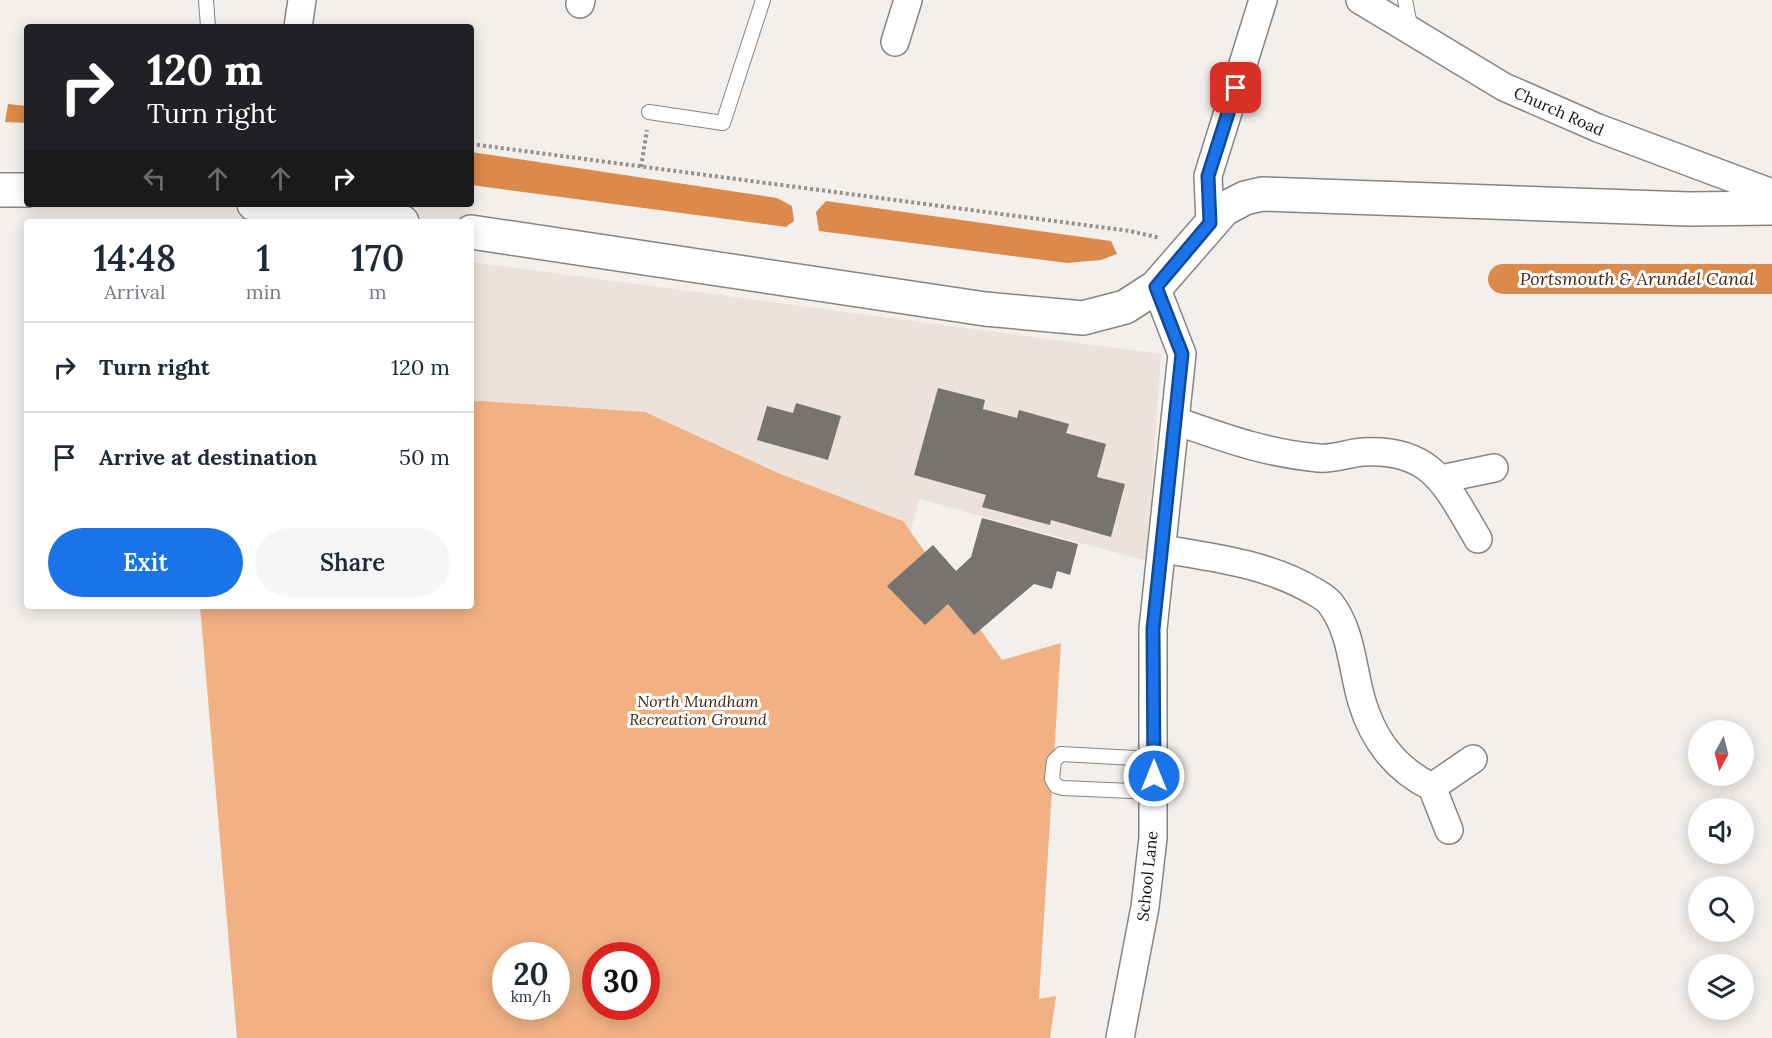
<!DOCTYPE html>
<html lang="en">
<head>
<meta charset="utf-8">
<style>
  :root { --surface:#fff; --page:#f6f6f7; --text:#1f2937; --muted:#747a83; --line:#e0e1e3; --accent:#1a73e8 }
  body { margin:0; font-family:Lora,serif; background:var(--page); color:var(--text); height:100vh; display:flex; flex-direction:column; font-size:22px; white-space:nowrap }
  * { box-sizing:border-box; margin:0 }
  p { font-size:20px; color:var(--muted) }
  .icon { flex:none; width:33px; height:33px; fill:none; stroke:currentColor; stroke-width:2; stroke-linecap:round; stroke-linejoin:round }
  .map { position:relative; flex:1; overflow:hidden }
  .sheet { position:absolute; left:24px; top:219px; width:450px; height:390px; display:flex; flex-direction:column; background:var(--surface); border-radius:6px; box-shadow:0 3px 15px #0003 }
  .sheet>* { flex:none }
  .banner { position:absolute; left:24px; top:24px; width:450px; height:183px; border-radius:6px; box-shadow:0 3px 15px #0003; background:#202124; color:#fff; overflow:hidden }
  .needle { width:39px; rotate:187deg }
  .controls { position:absolute; left:1688px; top:720px; display:grid; gap:12px }
  .controls a { display:grid; place-items:center; width:66px; height:66px; border-radius:50%; background:var(--surface); box-shadow:0 3px 15px #0003; font-size:30px }
  .speed { position:absolute; left:492px; top:942px; display:flex; gap:12px; font-size:30px; font-weight:700; text-align:center }
  .speed>* { display:grid; place-content:center; width:78px; height:78px; border-radius:50%; background:var(--surface); box-shadow:0 3px 15px #0003; line-height:1 }
  .speed small { font-size:15px; font-weight:400 }
  .speed .limit { border:9px solid #d22; background:#fff; color:#111 }
  .pin { position:absolute; display:grid; place-items:center; width:51px; height:51px; color:#fff; margin:-26px; border-radius:12px; box-shadow:0 3px 9px #0006 }
  .me { position:absolute; width:66px; margin:-33px; rotate:0deg; stroke-linejoin:round; filter:drop-shadow(0 0 4px #0008) }
  .turn { display:flex; align-items:center; gap:21px; height:126px; padding:0 24px; font-size:27px }
  .turn .icon { width:78px; height:78px; stroke-width:2.5 }
  .turn b { display:block; font-size:42px; line-height:51px }
  .lanes { display:flex; align-items:center; height:57px; padding:0 24px; background:#0003; justify-content:center; gap:30px; direction:ltr }
  .lanes .off { opacity:.35 }
  .eta { display:flex; justify-content:space-evenly; align-items:center; height:102px; text-align:center }
  .eta b { font-size:36px; font-weight:600; line-height:42px }
  .primary-button { display:flex; gap:12px; margin-top:auto; padding:12px 24px }
  .primary-button a { flex:1; height:69px; border-radius:36px; background:var(--accent); color:#fff; font-size:24px; font-weight:600; line-height:69px; text-align:center }
  .primary-button a+a { background:var(--page); color:var(--text) }
  ul { padding:0; list-style:none }
  li { display:flex; align-items:center; gap:18px; height:90px; padding:0 24px; border-top:2px solid var(--line) }
  li div { flex:1 }
  li b { display:block; font-size:22px }
  li em { font-style:normal }
  .map>svg:first-child { display:block }
</style>
</head>
<body>
<div class="map">
<svg width="1772" height="1038" viewBox="0 0 1772 1038">
  <rect width="100%" height="100%" fill="#f2efec"/>
  <path fill="#ede2db" d="M471,262L1161,354L1147,561L919,499L910,535L903,521L778,473L471,402Z"/>
  <path fill="#f1b183" fill-rule="evenodd" d="M481,401L645,412L778,473L903,521L1002,660L1061,643L1039,999L1056,996L1050,1038H237L200,606H471V402ZM506,956H556V1006H506ZM596,956H646V1006H596Z"/>
  <path fill="#db8a4c" d="M8,104L27,106V123L5,122Z
    M471,152L777,198L792,206L794,221L786,227L471,185Z
    M826,201L1111,241L1117,254L1101,260L1067,263L819,231L816,212Z"/>
  <g fill="none" stroke-linecap="round" stroke-linejoin="round">
    <path stroke="#db8a4c" stroke-width="30" d="M1503,279H1772"/>
  </g>
  <path fill="#767371" d="M938,388L985,400L983,409L1017,418L1019,410L1069,424L1066,433L1106,444L1097,477L1125,484L1111,537L1051,520L1050,525L982,507L986,495L914,475Z
    M796,403L841,416L828,460L757,440L767,406L793,413Z
    M982,518L1078,544L1070,575L1057,571L1052,589L1034,584L974,635L948,604L925,625L887,586L933,545L956,571L971,557Z"/>
  <g fill="none" stroke-linecap="round" stroke-linejoin="round">
    <g stroke="#878481" stroke-width="16">
      <path id="service" d="M206,0L208,27
        M1405,0L1411,30
        M649,112L723,123L763,0
        M1153,759L1061,754L1054,761L1052,779L1056,786L1063,788L1154,792"/>
    </g>
    <g stroke="#878481" stroke-width="30">
      <path id="minor" d="M1360,0L1504,87L1598,128L1772,193
        M580,4L581,0
        M298,27L302,0
        M895,42L908,0
        M1210,223L1208,176L1263,0
        M1176,421C1225,438 1265,453 1318,458C1332,460 1348,453 1363,452C1433,448 1447,487 1478,539
        M1441,479L1494,468
        M1163,549C1215,558 1269,564 1315,592C1320,595 1326,598 1330,603C1352,631 1352,669 1362,702C1373,739 1396,770 1432,787L1473,759
        M1432,787L1449,830
        M1120,1038L1145,907L1153,838V629L1182,354L1156,287"/>
    </g>
    <g stroke="#878481" stroke-width="36">
      <path id="secondary" d="M0,190H27
        M254,204L402,222
        M471,232L985,309L1083,318L1125,307L1156,287L1224,209L1245,198L1262,194L1689,209L1772,208"/>
    </g>
    <path stroke="#93918f" stroke-width="4" stroke-dasharray="3 3" stroke-linecap="butt" d="M471,144L1130,231L1160,238
      M641,167L647,130"/>
    <use href="#service" stroke="#fff" stroke-width="14"/>
    <use href="#minor" stroke="#fff" stroke-width="27"/>
    <use href="#secondary" stroke="#fff" stroke-width="33"/>
  </g>
  <g fill="none" stroke-linecap="round" stroke-linejoin="round">
    <g stroke="#114b97" stroke-width="15">
      <path id="route" d="M1154,776L1153,629L1182,354L1156,287L1210,223L1208,176L1236,88"/>
    </g>
    <use href="#route" stroke="#1a73e8" stroke-width="10"/>
  </g>
  <g text-anchor="middle" stroke-width="6" stroke-linejoin="round" paint-order="stroke">
    <g font-size="16" fill="#121110" stroke="#fff">
      <text transform="translate(1559 111) rotate(24)" y="6">Church Road</text>
      <text transform="translate(1147 876) rotate(-84)" y="6">School Lane</text>
    </g>
    <g font-size="16" font-style="italic" fill="#442308" stroke="#fff">
      <text x="698" y="707">North Mundham<tspan x="698" dy="18">Recreation Ground</tspan></text>
    </g>
    <g font-size="18" font-style="italic" fill="#442409" stroke="#fff">
      <text x="1637" y="285">Portsmouth &amp; Arundel Canal</text>
    </g>
  </g>
</svg>
<div class="controls">
<a><svg class="needle" viewBox="-14 -14 28 28"><path d="M0-13l5 13h-10z" fill="#e53935"/><path d="M0 13l5-13h-10z" fill="#747a83"/></svg></a>
<a><svg class="icon" aria-label="sound" viewBox="0 0 24 24"><path d="M4 9h4l5-4v14l-5-4H4zM17 9q2 3 0 6"/></svg></a>
<a><svg class="icon" aria-label="search" viewBox="0 0 24 24"><circle cx="10" cy="10" r="6"/><path d="M15 15l6 6"/></svg></a>
<a><svg class="icon" aria-label="layers" viewBox="0 0 24 24"><path d="M12 4l9 5-9 5-9-5zM3 14l9 5 9-5"/></svg></a>
</div>
<div class="speed"><div>20<small>km/h</small></div><div class="limit">30</div></div>
<div class="pin" style="left:1236px;top:88px;background:#d93025"><svg class="icon" aria-label="arrive" viewBox="0 0 24 24"><path d="M6 21V4h12l-3 4 3 4H6"/></svg></div>
<svg class="me" style="left:1154px;top:776px" viewBox="-20 -20 40 40"><circle r="17" fill="#1a73e8" stroke="#fff" stroke-width="3"/><path d="M0-11L8 9 0 5-8 9z" fill="#fff"/></svg>
<div class="banner">
<div class="turn"><svg class="icon" aria-label="right" viewBox="0 0 24 24"><path d="M7 20v-9h11M14 6l5 5-5 5"/></svg><div><b>120 m</b>Turn right</div></div>
<div class="lanes"><svg class="icon off" aria-label="left" viewBox="0 0 24 24"><path d="M17 20v-9H6M10 6l-5 5 5 5"/></svg><svg class="icon off" aria-label="ahead" viewBox="0 0 24 24"><path d="M12 20V5M6 11l6-6 6 6"/></svg><svg class="icon off" aria-label="ahead" viewBox="0 0 24 24"><path d="M12 20V5M6 11l6-6 6 6"/></svg><svg class="icon" aria-label="right" viewBox="0 0 24 24"><path d="M7 20v-9h11M14 6l5 5-5 5"/></svg></div>
</div>
<section class="sheet">
<div class="eta">
<div><b>14:48</b><p>Arrival</p></div>
<div><b>1</b><p>min</p></div>
<div><b>170</b><p>m</p></div>
</div>
<ul>
<li><svg class="icon" aria-label="right" viewBox="0 0 24 24"><path d="M7 20v-9h11M14 6l5 5-5 5"/></svg><div><b>Turn right</b></div><em>120 m</em></li>
<li><svg class="icon" aria-label="arrive" viewBox="0 0 24 24"><path d="M6 21V4h12l-3 4 3 4H6"/></svg><div><b>Arrive at destination</b></div><em>50 m</em></li>
</ul>
<div class="primary-button"><a>Exit</a><a>Share</a></div>
</section>
</div>
</body>
</html>
